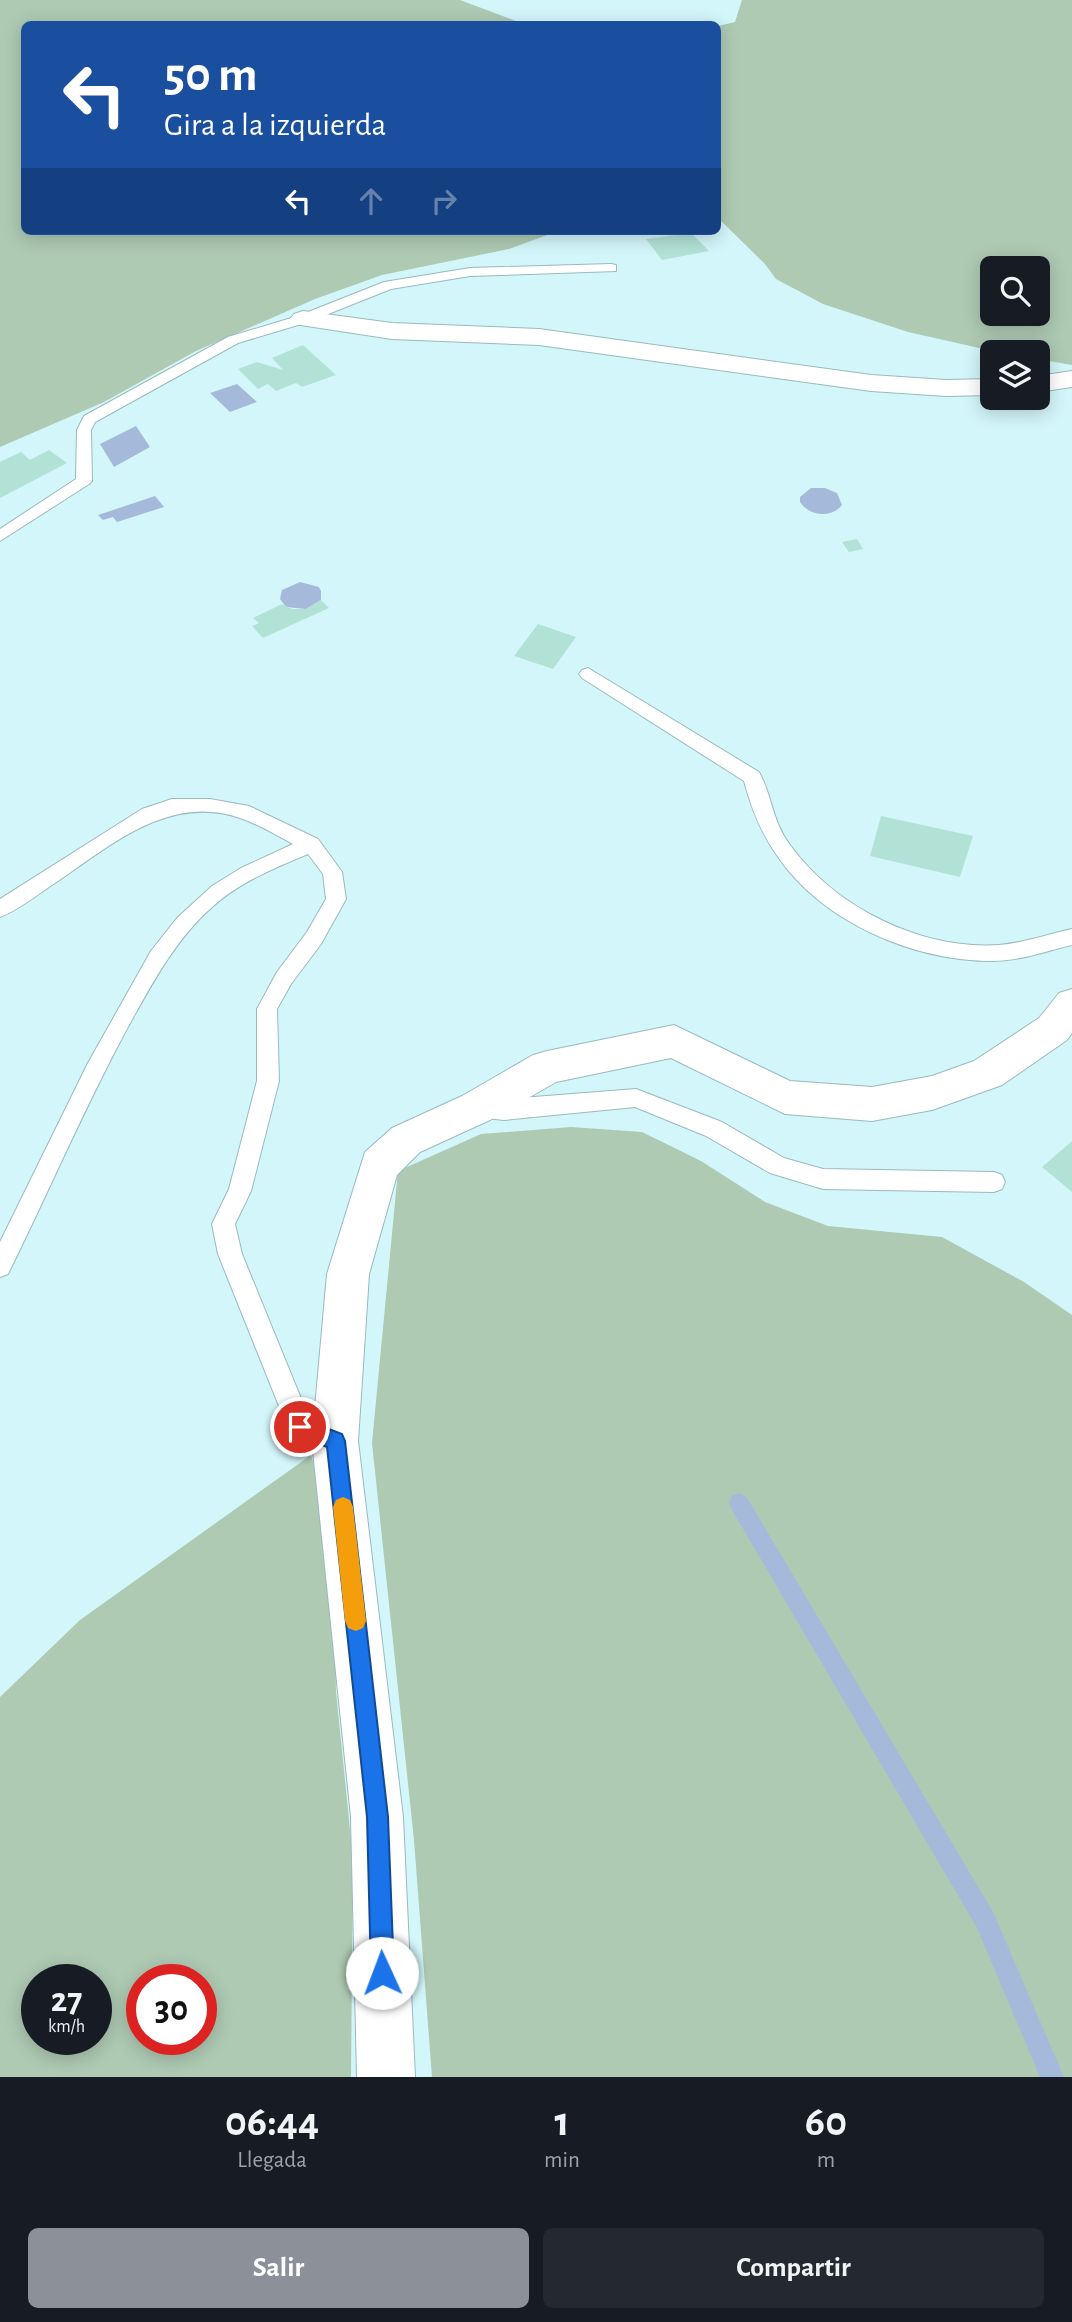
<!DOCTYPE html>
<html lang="es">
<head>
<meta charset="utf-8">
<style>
  :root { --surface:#171b24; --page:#242831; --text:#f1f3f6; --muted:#9ea1a6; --accent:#8c9099 }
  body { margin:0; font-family:"Alegreya Sans",sans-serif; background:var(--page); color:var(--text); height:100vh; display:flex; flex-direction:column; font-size:26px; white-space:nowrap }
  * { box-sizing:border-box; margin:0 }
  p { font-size:23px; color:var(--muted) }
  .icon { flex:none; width:38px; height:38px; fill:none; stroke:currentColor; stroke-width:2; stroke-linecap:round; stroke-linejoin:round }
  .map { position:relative; height:2077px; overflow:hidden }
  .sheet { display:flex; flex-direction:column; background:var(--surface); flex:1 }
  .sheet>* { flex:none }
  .hud { position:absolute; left:21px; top:21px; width:700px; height:214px; border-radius:10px; box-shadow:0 4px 18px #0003; background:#1a4fa0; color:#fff; overflow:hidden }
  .controls { position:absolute; left:980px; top:256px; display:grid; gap:14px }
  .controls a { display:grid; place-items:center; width:70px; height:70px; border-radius:10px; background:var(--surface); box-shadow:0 4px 18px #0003; font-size:35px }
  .speed { position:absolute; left:21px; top:1964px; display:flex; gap:14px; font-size:35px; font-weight:700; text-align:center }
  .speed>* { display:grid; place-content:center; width:91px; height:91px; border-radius:50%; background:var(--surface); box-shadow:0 4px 18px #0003; line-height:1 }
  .speed small { font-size:18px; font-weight:400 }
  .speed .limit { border:10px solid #d22; background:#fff; color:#111 }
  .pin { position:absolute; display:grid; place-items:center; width:60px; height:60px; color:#fff; margin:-30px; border:4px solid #fff; border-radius:50%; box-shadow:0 2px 7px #0007 }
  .me { position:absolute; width:77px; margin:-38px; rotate:358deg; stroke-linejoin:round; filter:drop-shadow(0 0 5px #0008) }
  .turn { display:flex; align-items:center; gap:24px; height:147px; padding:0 28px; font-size:32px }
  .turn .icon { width:91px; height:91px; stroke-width:2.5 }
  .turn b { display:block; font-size:49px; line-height:60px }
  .lanes { display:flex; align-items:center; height:66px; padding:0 28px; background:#0003; justify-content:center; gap:35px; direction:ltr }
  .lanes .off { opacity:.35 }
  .eta { display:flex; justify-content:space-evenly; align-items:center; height:119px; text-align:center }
  .eta b { font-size:42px; font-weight:700; line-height:49px }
  .button { display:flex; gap:14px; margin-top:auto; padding:14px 28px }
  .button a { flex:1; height:80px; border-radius:10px; background:var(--accent); color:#fff; font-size:28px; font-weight:700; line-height:80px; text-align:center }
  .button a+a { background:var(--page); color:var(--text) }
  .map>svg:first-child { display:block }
</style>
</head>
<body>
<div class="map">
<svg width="1072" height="2077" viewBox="0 0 1072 2077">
  <rect width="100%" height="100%" fill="#d3f6fa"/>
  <path fill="#aecab3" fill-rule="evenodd" d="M0,0H460L524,24H24V231H558L509,249L382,275L315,299L196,351L104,402L0,447Z
    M742,0H1072V365L1038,359V352H997L908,332L823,304L776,279L765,264L718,218V26L735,22ZM992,268H1038V313H992Z
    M571,1127L642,1132L701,1161L765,1202L828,1226L942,1237L1024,1282L1072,1315V2077H432L414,1840L372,1443L398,1171L481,1134Z
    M311,1455L333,1525L336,1692L353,1859L351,2077H0V1697L80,1620ZM37,1979H96V2039H37ZM142,1979H201V2039H142Z"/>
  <path fill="#a5badb" d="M237,384L257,402L230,412L210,393Z
    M136,426L150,447L114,467L100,444Z
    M811,488H825L837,493L842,505C831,519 809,516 800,502V497Z
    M155,496L164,507L117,522L113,517L103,520L98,515Z
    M300,582L319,587L321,591V600L306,609L286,607L280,599L282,590Z"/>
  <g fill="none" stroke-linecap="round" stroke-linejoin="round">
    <path fill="#a5badb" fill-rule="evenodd" d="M739,1493L746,1496L993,1912L1064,2077H1040L977,1928L732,1510L729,1503L732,1496Z"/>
  </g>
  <path fill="#b2e2d6" d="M691,233L709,251L662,260L646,239Z
    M303,345L336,375L302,387L296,383L276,391L268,384L258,389L238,369L257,362L283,370L272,358Z
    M49,450L67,463L0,498V462L21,452L30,460Z
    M857,539L863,549L849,552L842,542Z
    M321,600L329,608L263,638L252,626L259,623L253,618L282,604L292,609H306Z
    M538,624L576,637L553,669L514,656Z
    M881,816L973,836L960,877L870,856Z
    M1072,1141V1192L1042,1167Z"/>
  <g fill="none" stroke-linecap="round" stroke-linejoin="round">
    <g stroke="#99babe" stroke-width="2">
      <path id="lane" d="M611,264L616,265V271L470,276L391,289L308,322L238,343L95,422L91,430L92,481L89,484L0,541V529L76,479L77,430L84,416L228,337L298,316L384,282L470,268Z
        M588,668L759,772C772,795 772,821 790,845C836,908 921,950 999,945C1024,943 1048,934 1072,929V945C1046,951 1020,961 993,961C913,961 821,922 776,854C760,831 751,807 744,781L582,678L579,674L582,670Z
        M172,799H210L249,806L318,839L342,872L346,899L321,944L291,984L277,1009L279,1081L251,1191L235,1224L242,1254L309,1418L344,1432L348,1441L344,1450L335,1453L291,1436L218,1254L212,1224L229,1189L257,1081V1009L277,972L307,932L326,899L323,874L308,854C274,868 238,883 211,908C175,940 152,984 129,1025C85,1106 49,1191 8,1274L0,1277V1242L88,1063L151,951L177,918L212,886L241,868L293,844C276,835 258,824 240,818C169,793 110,846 55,883C38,894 19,910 0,917V899L142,809Z
        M636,1089L722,1122L784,1158L823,1169L994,1172L1002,1175L1005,1182L1002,1189L994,1192L823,1189L770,1173L706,1136L635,1107L504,1120L470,1116L467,1109L470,1102Z"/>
    </g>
    <g stroke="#99babe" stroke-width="2">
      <path id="street" d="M303,311L392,323L539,329L871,375L946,380L992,379V395L946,396L871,391L539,345L392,339L294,324L290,319L294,314Z
        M1072,371V387L1038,392V376Z
        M1072,989V1033L1067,1040L1002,1085L932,1110L872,1121L785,1114L671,1058L556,1082L490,1120L420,1152L397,1175L369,1274L358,1441L403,1817L415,2077H357L351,1817L312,1441L327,1274L365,1152L392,1128L462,1096L533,1055L547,1051L674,1025L790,1081L872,1087L932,1076L974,1061L1039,1018L1059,993Z"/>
    </g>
    <use href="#lane" fill="#fff" fill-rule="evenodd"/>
    <use href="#street" fill="#fff" fill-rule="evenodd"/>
  </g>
  <path fill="#1a73e8" stroke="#114b97" stroke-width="2" d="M300,1418L342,1434L345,1441L388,1817L394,1973L391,1981L382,1984L374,1981L371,1973L367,1817L327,1447L294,1434L291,1427L294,1421Z"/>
  <path fill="#f59e0b" d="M343,1497L350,1500L353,1507L366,1621L363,1628L356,1631L348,1628L345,1621L333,1507L336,1500Z"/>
</svg>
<div class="controls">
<a><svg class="icon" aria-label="search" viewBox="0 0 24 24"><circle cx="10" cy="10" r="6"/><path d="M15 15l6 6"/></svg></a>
<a><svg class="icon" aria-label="layers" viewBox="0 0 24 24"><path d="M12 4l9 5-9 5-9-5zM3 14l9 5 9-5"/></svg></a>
</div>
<div class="speed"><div>27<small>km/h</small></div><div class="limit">30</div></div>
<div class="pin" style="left:300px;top:1427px;background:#d93025"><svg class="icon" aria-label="arrive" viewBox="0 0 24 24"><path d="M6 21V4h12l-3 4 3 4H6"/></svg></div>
<svg class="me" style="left:382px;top:1973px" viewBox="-20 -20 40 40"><circle r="19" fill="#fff"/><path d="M0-13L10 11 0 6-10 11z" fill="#1a73e8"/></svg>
<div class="hud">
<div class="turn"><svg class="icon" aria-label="left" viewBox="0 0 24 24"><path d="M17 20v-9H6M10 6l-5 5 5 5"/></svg><div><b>50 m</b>Gira a la izquierda</div></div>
<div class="lanes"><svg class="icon" aria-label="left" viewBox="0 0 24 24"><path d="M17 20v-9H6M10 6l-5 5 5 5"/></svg><svg class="icon off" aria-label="ahead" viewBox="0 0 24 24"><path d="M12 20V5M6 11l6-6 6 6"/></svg><svg class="icon off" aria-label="right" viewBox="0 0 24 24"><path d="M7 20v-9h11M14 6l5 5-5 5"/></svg></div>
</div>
</div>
<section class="sheet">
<div class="eta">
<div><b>06:44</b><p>Llegada</p></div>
<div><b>1</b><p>min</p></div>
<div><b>60</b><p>m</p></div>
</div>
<div class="button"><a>Salir</a><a>Compartir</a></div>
</section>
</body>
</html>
